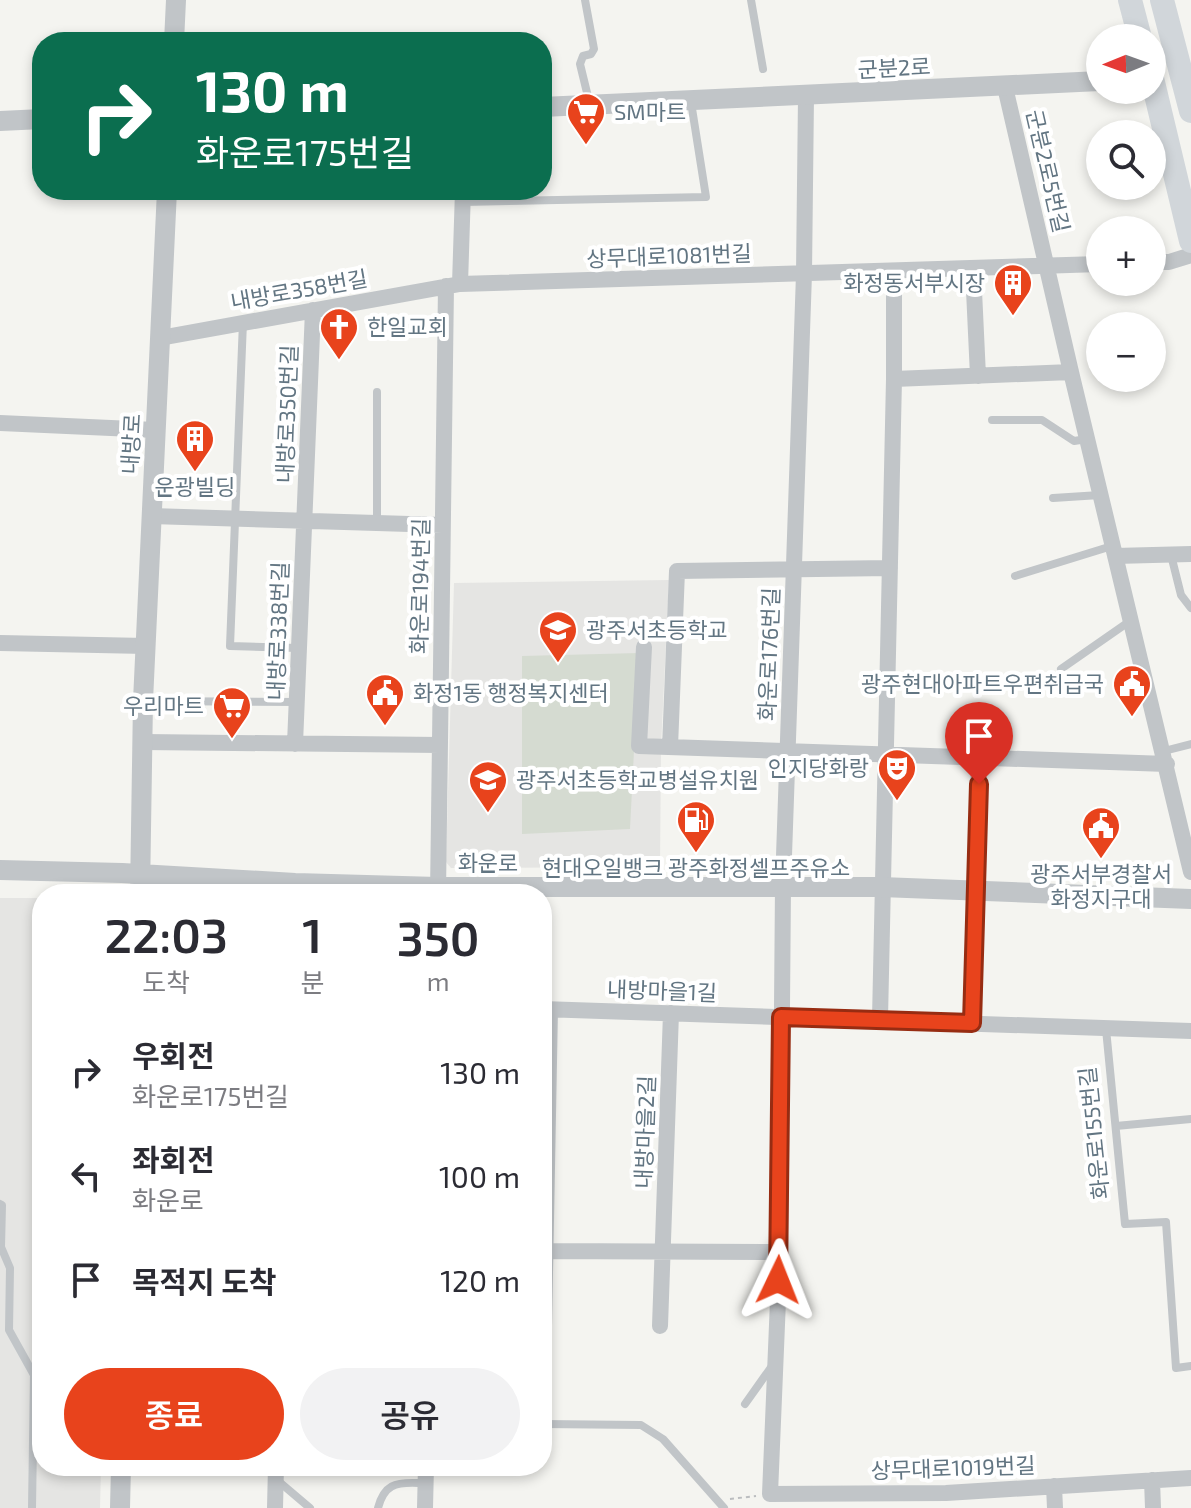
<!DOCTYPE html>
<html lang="ko">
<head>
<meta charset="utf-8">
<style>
  :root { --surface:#fff; --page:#f2f2f3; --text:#2b2b33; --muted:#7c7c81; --accent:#e8431c }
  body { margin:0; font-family:"Exo 2","Noto Sans KR",sans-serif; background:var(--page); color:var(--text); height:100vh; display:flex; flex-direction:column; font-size:30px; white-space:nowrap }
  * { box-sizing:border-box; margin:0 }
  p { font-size:26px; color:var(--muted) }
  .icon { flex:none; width:44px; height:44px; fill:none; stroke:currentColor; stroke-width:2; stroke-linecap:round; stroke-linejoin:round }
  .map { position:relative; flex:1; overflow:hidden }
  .side { position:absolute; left:32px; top:884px; width:520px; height:592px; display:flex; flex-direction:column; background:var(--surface); border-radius:32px; box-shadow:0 4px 12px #0003 }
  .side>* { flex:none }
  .top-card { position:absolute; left:32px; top:32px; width:520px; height:168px; border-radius:32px; box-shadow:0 4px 12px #0003; background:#0b6e4f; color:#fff; overflow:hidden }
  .needle { width:52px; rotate:269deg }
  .controls { position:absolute; left:1086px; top:24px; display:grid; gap:16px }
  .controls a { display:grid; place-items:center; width:80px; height:80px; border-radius:50%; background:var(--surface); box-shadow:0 4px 12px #0003; font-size:40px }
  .pin { position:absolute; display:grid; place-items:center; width:68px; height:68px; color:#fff; margin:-82px -34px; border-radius:50% 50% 50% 0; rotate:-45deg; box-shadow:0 0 8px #0007 }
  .pin .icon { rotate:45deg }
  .me { position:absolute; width:88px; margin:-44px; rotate:2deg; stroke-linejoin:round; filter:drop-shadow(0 0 6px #0008) }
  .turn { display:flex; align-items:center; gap:28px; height:168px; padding:0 32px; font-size:36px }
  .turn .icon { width:104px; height:104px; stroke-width:2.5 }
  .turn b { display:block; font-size:56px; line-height:68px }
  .eta { display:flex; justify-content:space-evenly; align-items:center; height:136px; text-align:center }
  .eta b { font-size:48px; font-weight:600; line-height:56px }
  .action { display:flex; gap:16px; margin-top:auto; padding:16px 32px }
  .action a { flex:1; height:92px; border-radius:48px; background:var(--accent); color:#fff; font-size:32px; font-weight:600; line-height:92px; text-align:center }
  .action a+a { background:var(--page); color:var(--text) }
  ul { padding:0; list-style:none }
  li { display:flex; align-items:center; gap:24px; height:104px; padding:0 32px }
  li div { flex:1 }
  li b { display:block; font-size:30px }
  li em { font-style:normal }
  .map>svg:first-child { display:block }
</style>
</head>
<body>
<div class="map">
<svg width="1191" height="1508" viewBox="0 0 1191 1508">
  <rect width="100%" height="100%" fill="#f4f4f0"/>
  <path fill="#e5e5e3" d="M669,580L661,747L660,867L451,868L446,862L454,583Z
    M0,898H42V1466H101L100,1508H0Z"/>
  <path fill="#d5dbd1" d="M639,653L630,829L522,834V656Z"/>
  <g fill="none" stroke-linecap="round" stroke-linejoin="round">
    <path stroke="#bbbdbf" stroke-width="2" stroke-dasharray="4 4" stroke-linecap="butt" d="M730,1499L756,1496"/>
    <path stroke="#c1c5c8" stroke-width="8" d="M585,0L594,49L591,54L583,56L580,64L590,105
      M751,0L763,69
      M463,202L706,197L691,102
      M243,322L230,646L298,648
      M992,420H1042L1074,441L1087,439
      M1053,498L1100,495
      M377,523V392
      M1171,555L1181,595L1191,608
      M1015,576L1112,546
      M1061,669L1130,621
      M144,701L298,702
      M1164,751L1191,744
      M1106,1029L1125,1224L1166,1222L1176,1368L1191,1366
      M1116,1126L1191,1119
      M0,1204L2,1205L1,1247L10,1268L9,1330L34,1375L32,1508
      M745,1404L772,1366
      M542,1424L641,1425L663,1439L724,1508
      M277,1480L310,1508
      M378,1508C384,1485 395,1482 418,1483"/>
    <path stroke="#c1c5c8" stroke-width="16" d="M1005,87L1071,372L1191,872
      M806,96L804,274L783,885L780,1252L770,1494L946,1493L1191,1478
      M1152,262H1169L1191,255
      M973,269L978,376
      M460,284L463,190
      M160,338L460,284L1100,264
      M894,379L1071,372
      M0,423L155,430
      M151,516L442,525
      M1115,556L1191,554
      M0,643L146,646
      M644,647L639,746L1167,764
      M143,742L440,745
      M295,744L313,310
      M670,747L677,571L890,568
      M438,894L446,286
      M542,1009L1191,1031
      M880,1019L894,379V272
      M972,1023L979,758
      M542,1251L780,1252
      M544,1326L550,1009
      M660,1326L671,1013
      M1152,1480L1153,1508
      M1054,1486L1055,1508
      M275,1508L276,1466
      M425,1508L426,1466"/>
    <path stroke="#c1c5c8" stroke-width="20" d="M174,42L176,0
      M542,107L1100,81
      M0,121L42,119
      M0,870L122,873L295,883L438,887H881L1191,899
      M140,894L143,701L167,190
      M120,1508L121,1466"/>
    <path stroke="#d1d6da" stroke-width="24" d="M1130,0L1140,38
      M1162,0L1191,111
      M1152,78L1191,241"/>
  </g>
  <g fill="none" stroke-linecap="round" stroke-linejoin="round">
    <g stroke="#972c12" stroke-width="20">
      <path id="route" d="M778,1280L781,1017L972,1023L979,784"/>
    </g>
    <use href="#route" stroke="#e8431c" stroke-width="14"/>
  </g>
  <defs>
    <g id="supermarket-pin" transform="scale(2)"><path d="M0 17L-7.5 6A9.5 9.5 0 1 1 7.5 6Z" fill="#e8431c" stroke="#fff"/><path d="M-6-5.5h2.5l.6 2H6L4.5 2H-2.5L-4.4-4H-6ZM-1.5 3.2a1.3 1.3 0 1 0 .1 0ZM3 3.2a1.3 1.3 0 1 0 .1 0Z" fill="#fff"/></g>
    <g id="building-pin" transform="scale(2)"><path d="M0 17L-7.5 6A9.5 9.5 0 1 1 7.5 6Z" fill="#e8431c" stroke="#fff"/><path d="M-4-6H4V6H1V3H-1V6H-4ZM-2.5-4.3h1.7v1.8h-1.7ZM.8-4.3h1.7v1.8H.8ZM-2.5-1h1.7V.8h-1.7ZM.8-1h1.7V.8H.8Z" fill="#fff"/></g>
    <g id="church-pin" transform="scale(2)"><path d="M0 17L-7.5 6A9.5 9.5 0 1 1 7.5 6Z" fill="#e8431c" stroke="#fff"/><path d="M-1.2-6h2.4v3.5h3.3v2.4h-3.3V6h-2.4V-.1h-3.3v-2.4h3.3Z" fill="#fff"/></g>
    <g id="school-pin" transform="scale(2)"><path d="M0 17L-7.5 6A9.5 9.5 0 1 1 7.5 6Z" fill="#e8431c" stroke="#fff"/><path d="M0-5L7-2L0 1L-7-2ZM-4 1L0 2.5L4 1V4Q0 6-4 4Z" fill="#fff"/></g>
    <g id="civic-pin" transform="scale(2)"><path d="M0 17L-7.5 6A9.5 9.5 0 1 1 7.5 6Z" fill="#e8431c" stroke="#fff"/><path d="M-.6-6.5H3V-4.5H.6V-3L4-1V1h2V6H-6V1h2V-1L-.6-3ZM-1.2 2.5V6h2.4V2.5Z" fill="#fff"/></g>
    <g id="theatre-pin" transform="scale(2)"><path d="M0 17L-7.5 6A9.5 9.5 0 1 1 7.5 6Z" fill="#e8431c" stroke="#fff"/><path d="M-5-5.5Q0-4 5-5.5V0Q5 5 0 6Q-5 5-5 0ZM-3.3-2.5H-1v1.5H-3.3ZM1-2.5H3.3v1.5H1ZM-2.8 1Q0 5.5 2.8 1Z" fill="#fff"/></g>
    <g id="fuel-pin" transform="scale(2)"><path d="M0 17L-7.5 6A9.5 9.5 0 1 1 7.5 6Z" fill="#e8431c" stroke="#fff"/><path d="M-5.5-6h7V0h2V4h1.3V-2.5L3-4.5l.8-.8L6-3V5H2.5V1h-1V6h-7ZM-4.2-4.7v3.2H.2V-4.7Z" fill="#fff"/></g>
  </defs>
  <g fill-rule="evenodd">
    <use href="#supermarket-pin" x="586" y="112"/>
    <use href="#building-pin" x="1013" y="283"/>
    <use href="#church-pin" x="339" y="327"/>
    <use href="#building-pin" x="195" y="439"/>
    <use href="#school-pin" x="558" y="630"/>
    <use href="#civic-pin" x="1132" y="684"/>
    <use href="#civic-pin" x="385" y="693"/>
    <use href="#supermarket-pin" x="232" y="706"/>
    <use href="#theatre-pin" x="897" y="768"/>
    <use href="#school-pin" x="488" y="780"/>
    <use href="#fuel-pin" x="696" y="820"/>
    <use href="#civic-pin" x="1101" y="826"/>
  </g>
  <g text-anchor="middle" stroke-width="8" stroke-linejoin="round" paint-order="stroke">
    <g font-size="22" fill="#627582" stroke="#fff">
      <text transform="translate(894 68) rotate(-3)" y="8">군분2로</text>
      <text transform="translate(1048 171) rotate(77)" y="8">군분2로5번길</text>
      <text transform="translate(669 256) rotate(-2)" y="8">상무대로1081번길</text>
      <text transform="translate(299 290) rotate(-10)" y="8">내방로358번길</text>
      <text transform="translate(287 414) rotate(-88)" y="8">내방로350번길</text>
      <text transform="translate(131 444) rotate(-87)" y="8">내방로</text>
      <text transform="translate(420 586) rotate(-89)" y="8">화운로194번길</text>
      <text transform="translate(278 631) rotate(-88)" y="8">내방로338번길</text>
      <text transform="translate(769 654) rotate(-88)" y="8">화운로176번길</text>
      <text x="488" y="871">화운로</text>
      <text transform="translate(662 991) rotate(2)" y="8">내방마을1길</text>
      <text transform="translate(645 1132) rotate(-88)" y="8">내방마을2길</text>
      <text transform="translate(1094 1133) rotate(-96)" y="8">화운로155번길</text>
      <text transform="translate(953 1468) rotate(-2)" y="8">상무대로1019번길</text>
    </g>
    <g font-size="22" fill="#627582" stroke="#fff" text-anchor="start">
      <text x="614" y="120">SM마트</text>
      <text x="985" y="291" text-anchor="end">화정동서부시장</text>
      <text x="367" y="335">한일교회</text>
      <text x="195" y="495" text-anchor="middle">운광빌딩</text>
      <text x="586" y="638">광주서초등학교</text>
      <text x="1104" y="692" text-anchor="end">광주현대아파트우편취급국</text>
      <text x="413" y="701">화정1동 행정복지센터</text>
      <text x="204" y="714" text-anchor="end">우리마트</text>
      <text x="869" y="776" text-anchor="end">인지당화랑</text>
      <text x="516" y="788">광주서초등학교병설유치원</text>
      <text x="696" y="876" text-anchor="middle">현대오일뱅크 광주화정셀프주유소</text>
      <text x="1101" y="882" text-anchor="middle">광주서부경찰서<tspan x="1101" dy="25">화정지구대</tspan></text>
    </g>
  </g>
</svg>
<div class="controls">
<a><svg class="needle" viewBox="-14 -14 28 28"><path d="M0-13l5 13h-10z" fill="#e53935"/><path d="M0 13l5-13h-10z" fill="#7c7c81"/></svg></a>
<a><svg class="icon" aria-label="search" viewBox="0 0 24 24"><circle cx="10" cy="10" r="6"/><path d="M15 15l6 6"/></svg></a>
<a>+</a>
<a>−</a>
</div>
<div class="pin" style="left:979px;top:784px;background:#d93025"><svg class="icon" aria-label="arrive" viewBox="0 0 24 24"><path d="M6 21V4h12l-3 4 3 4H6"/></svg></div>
<svg class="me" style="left:778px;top:1280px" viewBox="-20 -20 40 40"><path d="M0-17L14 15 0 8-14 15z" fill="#e8431c" stroke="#fff" stroke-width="4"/></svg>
<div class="top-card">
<div class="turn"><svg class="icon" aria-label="right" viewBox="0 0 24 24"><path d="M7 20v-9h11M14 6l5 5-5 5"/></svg><div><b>130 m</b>화운로175번길</div></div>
</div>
<section class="side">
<div class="eta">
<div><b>22:03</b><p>도착</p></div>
<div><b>1</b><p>분</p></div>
<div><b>350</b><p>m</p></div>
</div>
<ul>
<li><svg class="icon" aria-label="right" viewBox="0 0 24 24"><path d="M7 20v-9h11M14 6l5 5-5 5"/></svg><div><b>우회전</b><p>화운로175번길</p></div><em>130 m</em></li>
<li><svg class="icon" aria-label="left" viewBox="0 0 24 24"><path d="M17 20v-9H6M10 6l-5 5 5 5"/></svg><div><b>좌회전</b><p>화운로</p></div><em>100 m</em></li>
<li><svg class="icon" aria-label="arrive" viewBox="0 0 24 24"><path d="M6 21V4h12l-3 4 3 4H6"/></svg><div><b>목적지 도착</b></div><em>120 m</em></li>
</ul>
<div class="action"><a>종료</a><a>공유</a></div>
</section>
</div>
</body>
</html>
